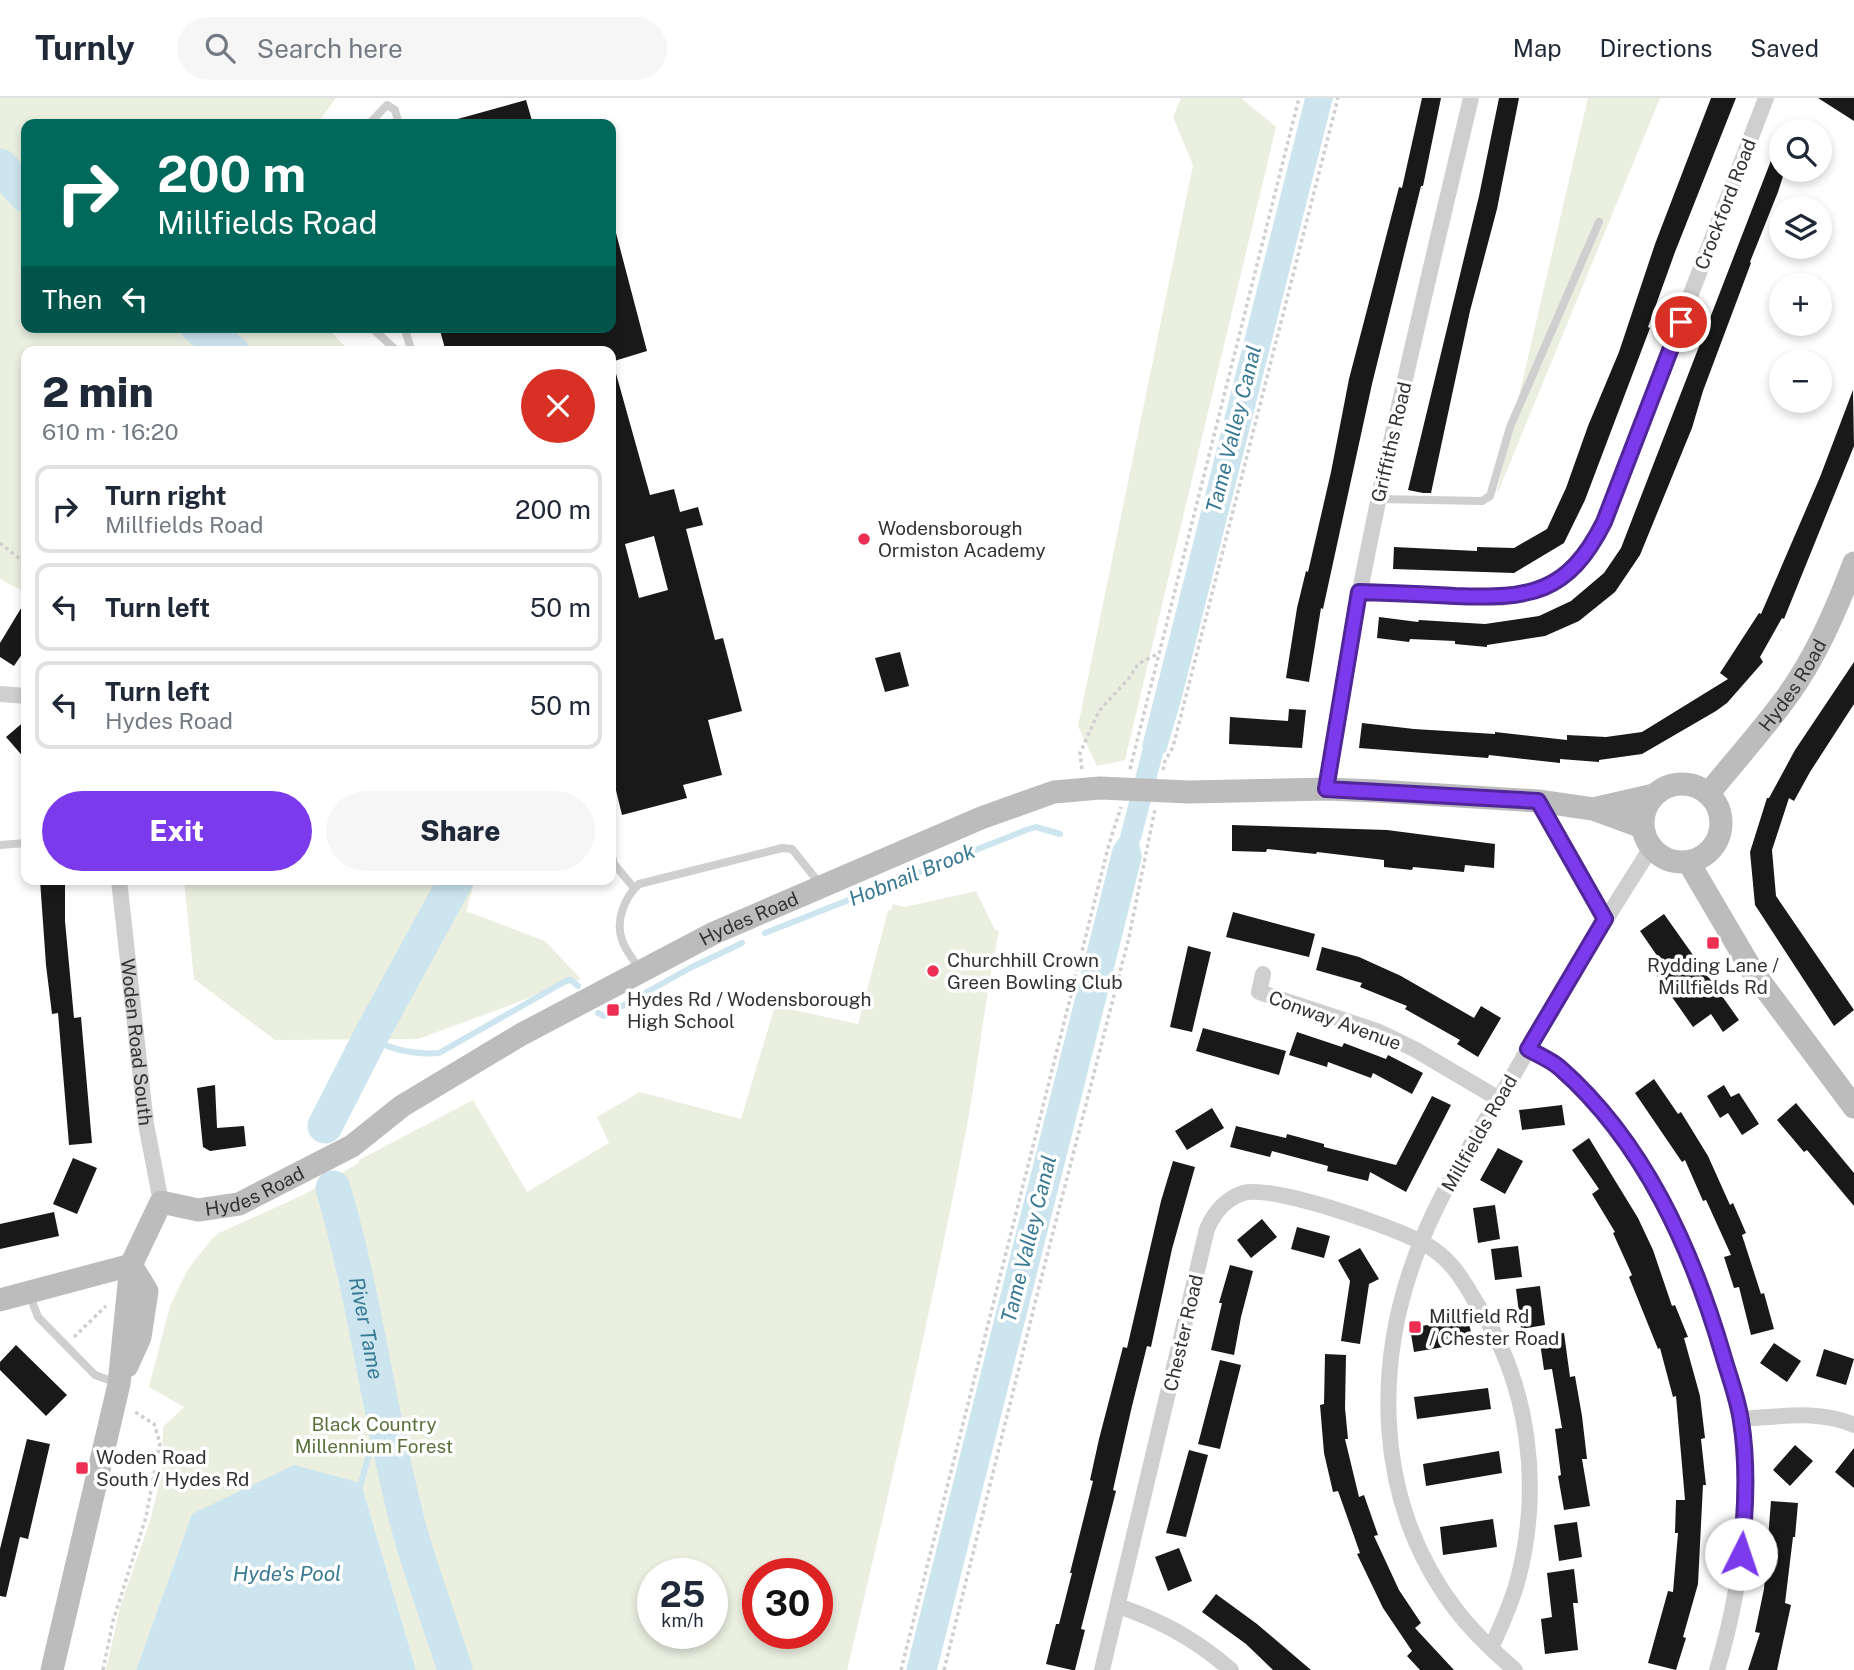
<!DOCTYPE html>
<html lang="en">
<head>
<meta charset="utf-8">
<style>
  :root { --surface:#fff; --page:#f6f6f7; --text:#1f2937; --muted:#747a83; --line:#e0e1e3; --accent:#7c3aed }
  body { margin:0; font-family:"Public Sans",sans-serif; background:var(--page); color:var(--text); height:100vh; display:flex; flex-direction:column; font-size:26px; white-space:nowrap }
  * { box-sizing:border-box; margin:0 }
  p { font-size:23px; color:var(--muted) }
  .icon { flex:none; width:38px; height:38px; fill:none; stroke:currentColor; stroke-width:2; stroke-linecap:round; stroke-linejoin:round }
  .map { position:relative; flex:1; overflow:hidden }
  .drawer { position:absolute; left:21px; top:248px; width:595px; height:539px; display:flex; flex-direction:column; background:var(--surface); border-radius:14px; box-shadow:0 4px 10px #0003 }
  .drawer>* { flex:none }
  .top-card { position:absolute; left:21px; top:21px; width:595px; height:214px; border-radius:14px; box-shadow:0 4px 10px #0003; background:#00695c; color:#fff; overflow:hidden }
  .tools { position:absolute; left:1769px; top:21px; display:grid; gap:14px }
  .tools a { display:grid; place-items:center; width:63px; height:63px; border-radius:50%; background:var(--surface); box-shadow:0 4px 10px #0003; font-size:35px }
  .speed { position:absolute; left:637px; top:1460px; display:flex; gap:14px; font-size:35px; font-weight:700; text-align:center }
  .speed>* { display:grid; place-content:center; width:91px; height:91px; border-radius:50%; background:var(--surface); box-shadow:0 4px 10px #0003; line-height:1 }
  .speed small { font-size:18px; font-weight:400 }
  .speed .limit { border:10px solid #d22; background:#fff; color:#111 }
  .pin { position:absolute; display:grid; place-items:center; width:60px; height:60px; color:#fff; margin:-30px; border:4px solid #fff; border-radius:50%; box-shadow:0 2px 7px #0007 }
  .me { position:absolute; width:77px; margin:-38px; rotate:4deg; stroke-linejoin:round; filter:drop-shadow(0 0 5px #0008) }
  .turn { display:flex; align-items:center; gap:24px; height:147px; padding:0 21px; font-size:32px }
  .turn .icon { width:91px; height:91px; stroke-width:2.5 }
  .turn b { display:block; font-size:49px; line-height:60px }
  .then { display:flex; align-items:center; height:66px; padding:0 21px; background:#0003; gap:14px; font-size:26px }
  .round { display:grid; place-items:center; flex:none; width:74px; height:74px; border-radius:37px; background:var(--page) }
  .headline { display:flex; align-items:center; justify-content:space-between; height:119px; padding:0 21px }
  h1 { font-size:42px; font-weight:800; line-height:52px }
  .cta { display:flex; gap:14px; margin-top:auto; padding:14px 21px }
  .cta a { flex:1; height:80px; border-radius:42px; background:var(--accent); color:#fff; font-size:28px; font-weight:800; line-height:80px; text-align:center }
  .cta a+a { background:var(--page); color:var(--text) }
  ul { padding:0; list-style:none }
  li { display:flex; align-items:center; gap:21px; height:88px; margin:0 14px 10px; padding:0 7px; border:4px solid var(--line); border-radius:14px }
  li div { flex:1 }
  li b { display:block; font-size:26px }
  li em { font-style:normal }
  header { display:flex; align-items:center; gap:42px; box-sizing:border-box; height:98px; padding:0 35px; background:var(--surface); border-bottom:2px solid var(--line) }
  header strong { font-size:33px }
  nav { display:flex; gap:38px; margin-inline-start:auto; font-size:24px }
  .search { width:490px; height:63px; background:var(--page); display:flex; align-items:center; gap:18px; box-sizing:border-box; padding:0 24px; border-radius:38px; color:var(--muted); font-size:26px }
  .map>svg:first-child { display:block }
</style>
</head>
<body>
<header>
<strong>Turnly</strong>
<div class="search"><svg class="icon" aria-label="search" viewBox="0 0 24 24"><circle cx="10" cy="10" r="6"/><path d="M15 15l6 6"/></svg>Search here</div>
<nav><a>Map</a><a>Directions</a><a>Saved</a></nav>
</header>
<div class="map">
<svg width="1854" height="1572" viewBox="0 0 1854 1572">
  <rect width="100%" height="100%" fill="#fff"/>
  <path fill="#eaefe0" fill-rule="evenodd" d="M0,0H336L317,26H26V229H327L350,254H26V495L0,481Z
    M1181,0H1241L1276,29L1125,662L1097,668L1078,628L1193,67L1173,19Z
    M1588,0H1660L1498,394L1497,393Z
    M184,782H475L466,813L545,843L581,881L418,941L275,942L194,881Z
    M976,793L995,832L999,833C985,898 979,962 967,1027C932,1210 890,1391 847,1572H416L361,1385L192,1416L136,1572H106L120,1509L150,1423L162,1375L163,1329L184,1309L149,1289L170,1208L188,1171L212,1141L219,1135L303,1097L359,1065V1062L473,1002L527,1094L609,1045L597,1019L640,994L741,1021L775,908L858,926L888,813L891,812L893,806L905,809ZM653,1475H712V1535H653ZM758,1475H817V1535H758Z"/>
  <path fill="#cce5ef" d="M1305,0H1333L1181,603L1166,654L1150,663L1142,648Z
    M1137,711L1142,722L1138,740L1142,759L937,1572H906L1113,749C1123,737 1127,721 1137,711Z
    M294,1367L361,1385L416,1572H136L192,1416Z"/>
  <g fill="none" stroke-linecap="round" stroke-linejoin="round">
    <path stroke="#cce5ef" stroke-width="6" d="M765,835L1026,732L1036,729L1060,736
      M598,915L604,918L690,870L742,845
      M370,940C392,952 413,957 439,955L566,883L571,882L578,888
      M359,1392L382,1310"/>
    <path stroke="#cce5ef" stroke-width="21" d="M1131,738L1157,637"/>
    <g stroke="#cce5ef" stroke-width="35">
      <path d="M0,68L26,97"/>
      <path d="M198,229L232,254"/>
      <path d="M325,1028L373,934L456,782"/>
      <path id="s1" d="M333,1090C363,1191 376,1296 401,1398C414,1457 437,1515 455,1572"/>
    </g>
  </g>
  <path fill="#191919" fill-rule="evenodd" d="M1422,0H1441L1423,88H1421L1372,286L1323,511L1321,510L1309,584L1286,580L1297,510L1306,473L1308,474L1331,374L1349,281L1399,89L1402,90Z
    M1499,0H1519L1497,111L1470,213L1431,395H1423L1408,392L1479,98Z
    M1711,0H1736L1675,154L1648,229L1650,230L1585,402L1564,445L1514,475L1393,471L1394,449L1477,453V449L1514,450L1547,431L1566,390L1588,328L1619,254L1655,146Z
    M1818,0H1854V23Z
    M526,2L533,26H454V22Z
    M1782,34V72H1785L1778,94L1750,164L1751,165L1703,293L1692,330L1640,457L1615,494L1579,523L1545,538L1487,547V549L1455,546V543L1410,541L1409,544L1377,540L1379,519L1418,524L1419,522L1485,526L1539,518L1571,503L1604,475L1621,450Z
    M611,135H616L647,253L611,264V254H446L439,229H611Z
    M615,272L650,397L674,391L680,414L698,409L703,427L686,431L715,542L723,540L742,613L708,622L722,677L683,687L687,700L622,717L611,672V273ZM654,438L668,492L639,500L625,446Z
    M1853,292L1854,348L1784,521L1782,520L1760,559L1763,564L1727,605L1716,613L1642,656L1599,662V664L1560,661V665L1489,657L1488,660L1359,650L1362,625L1414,631L1495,636V634L1567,642V637L1606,639L1642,634L1728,581L1720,575L1759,515L1761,516L1820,379Z
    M26,502V550L14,568L0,559V545Z
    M900,554L909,588L885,594L875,560Z
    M1854,564V606L1810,674L1794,703L1789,700L1772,752L1776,798L1854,912L1834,928L1755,807L1750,754L1767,700H1769L1795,652Z
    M1289,611L1306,612L1302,650L1229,646L1230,619L1288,623Z
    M26,622V662L6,639Z
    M1232,727L1387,732L1495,746L1494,770L1465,767L1464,774L1413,769L1412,772L1384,769V762L1317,754L1316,756L1267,751L1266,754L1232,753Z
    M40,782H65V823L74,920L81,919L92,1045L69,1047L58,915L52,916L46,867Z
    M1233,814L1315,836L1309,859L1226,839Z
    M1664,816L1739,922L1723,934L1711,916L1693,929L1651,869L1660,862L1640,833Z
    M1188,848L1211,854L1192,934L1170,929Z
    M1322,849L1359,859L1401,878L1474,920L1481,908L1501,920L1478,959L1457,946L1460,942L1405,911L1407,908L1360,889L1362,885L1316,872Z
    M1203,930L1286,953L1279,977L1196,953Z
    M1297,934L1342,949L1344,945L1386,961L1388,957L1423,975L1412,996L1373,975L1371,980L1328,964L1327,969L1289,957Z
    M1654,981L1678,1016L1681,1014L1708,1058L1730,1107L1733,1105L1746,1135L1742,1137L1761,1196L1764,1195L1774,1231L1751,1237L1739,1189L1734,1190L1724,1159L1731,1157L1706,1102L1703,1103L1685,1062L1682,1064L1635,995Z
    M215,987L217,1030L244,1028L246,1048L210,1053L203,1049L197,990Z
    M1724,987L1731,999L1739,995L1759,1026L1742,1037L1728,1015L1720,1020L1707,998Z
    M1432,998L1451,1007L1406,1094L1370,1074L1368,1083L1327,1073L1328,1068L1272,1053L1270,1059L1230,1049L1236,1028L1286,1040L1287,1036L1324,1046V1049L1396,1067Z
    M1796,1005L1854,1075V1108L1807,1052L1804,1054L1777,1022Z
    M1562,1007L1565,1027L1522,1032L1519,1012Z
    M1212,1010L1224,1030L1187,1052L1175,1033Z
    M1589,1040L1638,1120L1653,1152L1672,1208L1675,1207L1688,1239L1684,1240L1700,1298L1705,1340L1701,1341L1706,1387H1703L1698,1486L1683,1539L1686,1540L1676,1572L1648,1565L1668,1493L1673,1494L1678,1435H1675L1676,1402H1685L1676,1298L1673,1299L1660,1250L1658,1251L1629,1179L1632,1177L1613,1135L1615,1134L1592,1096L1599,1091L1572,1052Z
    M1498,1050L1523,1063L1505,1096L1480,1082Z
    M73,1060L97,1070L77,1116L53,1106Z
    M1173,1063L1195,1069L1172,1151L1151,1249L1147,1248L1132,1308L1113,1392L1116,1393L1081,1531L1085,1532L1075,1572H1072L1046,1566L1056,1526H1059L1072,1475H1070L1093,1383L1090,1382L1099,1341L1123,1249L1127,1250L1161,1103Z
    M1495,1107L1500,1141L1478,1145L1473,1110Z
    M54,1114L59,1138L0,1151V1126Z
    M1262,1121L1277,1139L1251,1160L1237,1142Z
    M1297,1129L1330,1138L1324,1160L1291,1151Z
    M1518,1148L1522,1179L1495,1182L1491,1151Z
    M1360,1150L1379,1181L1369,1186L1360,1246L1341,1243L1350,1183L1338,1162Z
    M1230,1167L1253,1173L1241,1219L1234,1257L1211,1252L1222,1205H1219Z
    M1540,1188L1545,1227L1521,1231L1516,1191Z
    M1468,1220L1473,1244L1414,1254L1410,1230Z
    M1564,1235L1570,1279L1575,1278L1582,1318L1587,1361H1582L1590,1408L1564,1412L1558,1378L1561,1377L1555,1331L1562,1330L1552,1271L1544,1272L1539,1238Z
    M1774,1245L1801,1263L1787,1284L1760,1265Z
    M16,1247L67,1297L46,1318L0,1272V1264Z
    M1824,1251L1854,1261L1846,1287L1816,1278Z
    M1325,1256L1346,1257L1345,1310L1348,1341H1345L1359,1399L1364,1397L1378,1437L1374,1438L1399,1492L1421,1525L1415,1530L1454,1572H1420L1407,1558L1412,1553L1383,1510L1357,1456L1360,1455L1338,1393L1333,1394L1324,1355L1320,1307L1324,1306Z
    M1220,1262L1241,1267L1220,1351L1198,1346Z
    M1488,1290L1491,1311L1417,1321L1414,1299Z
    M27,1341L50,1346L28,1441L20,1439L6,1499L0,1498V1451Z
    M1795,1347L1813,1363L1790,1388L1773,1372Z
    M1854,1350V1390L1835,1374Z
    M1189,1352L1208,1357L1186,1439L1166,1435Z
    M1499,1353L1502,1375L1426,1388L1423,1366Z
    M1771,1403L1798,1405L1795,1439H1793L1785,1505L1791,1507L1777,1572H1748L1760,1535L1755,1534L1764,1491Z
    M1493,1421L1497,1449L1443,1457L1440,1429Z
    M1577,1424L1582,1459L1559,1463L1554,1427Z
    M1179,1450L1192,1483L1168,1493L1155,1459Z
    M1574,1471L1578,1505H1573L1578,1552L1545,1556L1541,1521L1552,1519L1547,1475Z
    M1216,1496L1257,1526L1311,1572H1273L1246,1546L1202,1514Z"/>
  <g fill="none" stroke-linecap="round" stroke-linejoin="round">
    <path stroke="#cfcfcf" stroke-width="3.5" stroke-dasharray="3.5 3.5" stroke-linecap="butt" d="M0,445L26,466
      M1082,671L1080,655L1099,613L1130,579L1138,566L1159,555
      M1130,671L1299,0
      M1163,672L1165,663L1173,649L1338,0
      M74,1239L106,1208
      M103,1572L113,1523L146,1419L160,1345L154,1326L135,1314
      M901,1572L1109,746L1121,709
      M944,1572L1041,1181L1129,839L1155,711"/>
    <path stroke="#cfcfcf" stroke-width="8" d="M369,26L387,7L395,12L399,26
      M371,229L398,254
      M404,229L412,254
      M1378,401L1482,403L1490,398L1510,329L1599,124
      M1539,706L1605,821
      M0,747L26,745
      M611,754L614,766L634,790
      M639,871C634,862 625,852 622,842C615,822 625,799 639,786L782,750L792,751L820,786
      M30,1198L38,1219L95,1277L117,1285"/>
    <g stroke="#cfcfcf" stroke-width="16">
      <path d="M1359,493L1501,500C1554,492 1580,471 1604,423L1766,0"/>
      <path d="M0,596L26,598"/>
      <path d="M1326,691C1360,457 1417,229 1471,0"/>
      <path id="s2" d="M119,782L146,1026L161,1104"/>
      <path d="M1263,876L1259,894L1377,933L1416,952L1499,1001"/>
      <path d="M1528,951C1539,957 1551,962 1560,970C1644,1044 1693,1152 1723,1258C1729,1279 1739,1302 1741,1325C1751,1408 1741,1492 1717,1572"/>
      <path d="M1741,1321C1779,1319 1819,1311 1854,1327"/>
      <path d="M1118,1508C1162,1523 1195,1541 1231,1572"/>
      <path d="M1102,1572L1207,1131C1214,1115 1225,1101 1243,1095C1274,1087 1391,1128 1421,1144C1431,1149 1443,1158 1450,1166C1461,1177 1469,1193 1477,1206C1530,1286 1542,1389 1518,1481C1512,1505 1501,1528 1491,1550"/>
      <path d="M1515,1572C1494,1554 1473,1534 1456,1512C1374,1404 1372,1265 1421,1144C1444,1086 1479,1034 1511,981C1556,903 1602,826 1651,750"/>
    </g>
    <g stroke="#bcbcbc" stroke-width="23">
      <circle cx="1682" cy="725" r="39"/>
      <path id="s3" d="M1708,696C1734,664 1762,633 1786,600C1816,559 1836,512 1854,465"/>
      <path d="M1593,711L1654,697"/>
      <path d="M1689,765L1753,874L1854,1009"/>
      <path d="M0,1202L131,1167"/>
      <path d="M127,1268L140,1239L147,1193L131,1167"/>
      <path id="s4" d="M52,1572L119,1286L131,1167L161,1104L198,1112L239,1106L352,1048L402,1008L522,936L714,835L981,720L1054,694L1100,690L1189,694L1326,691L1376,693L1538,703L1593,711L1642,729"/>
    </g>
  </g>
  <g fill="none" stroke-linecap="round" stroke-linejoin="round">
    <g stroke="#51269a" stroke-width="18">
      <path id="route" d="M1681,224L1604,424C1568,496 1530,501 1455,498C1423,496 1391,495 1359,494L1326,691L1538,703L1605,821L1528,951C1538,957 1551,962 1560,970C1644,1044 1692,1151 1723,1257C1729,1278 1738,1301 1741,1323C1748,1367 1746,1412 1741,1456"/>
    </g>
    <use href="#route" stroke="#7c3aed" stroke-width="12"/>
  </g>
  <g fill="#ee2f52" stroke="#fff" stroke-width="2.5">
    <circle cx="864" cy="441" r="7"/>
    <rect x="1706" y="838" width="14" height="14" rx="3.5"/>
    <circle cx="933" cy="873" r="7"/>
    <rect x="606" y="905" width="14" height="14" rx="3.5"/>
    <rect x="1408" y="1222" width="14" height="14" rx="3.5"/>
    <rect x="75" y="1363" width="14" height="14" rx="3.5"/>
  </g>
  <g text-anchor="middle" stroke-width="7" stroke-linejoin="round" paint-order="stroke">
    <g font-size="19" fill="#323232" stroke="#fff">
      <text transform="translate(1725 106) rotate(-69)" y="7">Crockford Road</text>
      <text transform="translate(1391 344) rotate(-77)" y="7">Griffiths Road</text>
      <text dy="7" stroke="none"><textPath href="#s3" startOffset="138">Hydes Road</textPath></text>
      <text dy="7" stroke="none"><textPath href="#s4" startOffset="1148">Hydes Road</textPath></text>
      <text transform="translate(1335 922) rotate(20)" y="7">Conway Avenue</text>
      <text dy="7" stroke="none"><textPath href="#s2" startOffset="163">Woden Road South</textPath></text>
      <text transform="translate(1479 1035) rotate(-60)" y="7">Millfields Road</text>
      <text dy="7" stroke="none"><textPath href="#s4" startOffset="581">Hydes Road</textPath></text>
      <text transform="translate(1183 1235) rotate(-77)" y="7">Chester Road</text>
    </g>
    <g font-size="19" fill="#323232" stroke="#fff" text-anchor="start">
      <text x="878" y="437">Wodensborough<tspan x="878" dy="22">Ormiston Academy</tspan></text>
      <text x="947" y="869">Churchhill Crown<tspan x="947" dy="22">Green Bowling Club</tspan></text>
      <text x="1713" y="874" text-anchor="middle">Rydding Lane /<tspan x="1713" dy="22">Millfields Rd</tspan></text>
      <text x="627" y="908">Hydes Rd / Wodensborough<tspan x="627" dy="22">High School</tspan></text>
      <text x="1429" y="1225">Millfield Rd<tspan x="1429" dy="22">/ Chester Road</tspan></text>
      <text x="96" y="1366">Woden Road<tspan x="96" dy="22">South / Hydes Rd</tspan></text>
    </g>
    <g font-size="19" fill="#5b713c" stroke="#fff">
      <text x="374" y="1333">Black Country<tspan x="374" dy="22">Millennium Forest</tspan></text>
    </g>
    <g font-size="21" font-style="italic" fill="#387a93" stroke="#fff">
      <text transform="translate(1234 331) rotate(-76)" y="7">Tame Valley Canal</text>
      <text transform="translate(912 777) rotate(-22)" y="7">Hobnail Brook</text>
      <text transform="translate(1029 1141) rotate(-76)" y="7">Tame Valley Canal</text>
      <text dy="7" stroke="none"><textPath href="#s1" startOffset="144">River Tame</textPath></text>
      <text x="287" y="1483">Hyde's Pool</text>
    </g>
  </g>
</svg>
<div class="tools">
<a><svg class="icon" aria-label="search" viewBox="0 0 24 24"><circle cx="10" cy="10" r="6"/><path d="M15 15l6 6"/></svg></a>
<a><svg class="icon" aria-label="layers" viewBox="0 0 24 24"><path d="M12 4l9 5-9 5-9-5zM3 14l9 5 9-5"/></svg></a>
<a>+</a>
<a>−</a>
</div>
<div class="speed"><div>25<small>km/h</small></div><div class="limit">30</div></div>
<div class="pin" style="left:1681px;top:224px;background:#d93025"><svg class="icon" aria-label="arrive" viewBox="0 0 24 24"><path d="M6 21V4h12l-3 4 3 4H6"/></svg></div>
<svg class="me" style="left:1741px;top:1456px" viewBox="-20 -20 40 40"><circle r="19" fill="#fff"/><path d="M0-13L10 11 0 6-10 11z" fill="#7c3aed"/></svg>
<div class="top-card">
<div class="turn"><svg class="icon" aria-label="right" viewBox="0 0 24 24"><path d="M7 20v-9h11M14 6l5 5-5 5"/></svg><div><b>200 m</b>Millfields Road</div></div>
<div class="then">Then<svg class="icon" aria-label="left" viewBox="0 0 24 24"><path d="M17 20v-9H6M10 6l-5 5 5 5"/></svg></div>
</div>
<section class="drawer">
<div class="headline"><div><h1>2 min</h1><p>610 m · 16:20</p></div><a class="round" style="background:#d93025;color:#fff"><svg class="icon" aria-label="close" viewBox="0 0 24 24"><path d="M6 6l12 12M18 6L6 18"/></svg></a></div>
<ul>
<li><svg class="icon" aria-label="right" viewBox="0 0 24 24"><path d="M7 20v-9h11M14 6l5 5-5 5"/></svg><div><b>Turn right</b><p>Millfields Road</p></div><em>200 m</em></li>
<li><svg class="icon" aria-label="left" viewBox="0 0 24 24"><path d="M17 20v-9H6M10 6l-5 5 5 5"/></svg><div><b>Turn left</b></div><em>50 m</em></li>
<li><svg class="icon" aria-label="left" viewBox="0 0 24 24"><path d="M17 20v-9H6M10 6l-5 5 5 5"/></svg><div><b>Turn left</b><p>Hydes Road</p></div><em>50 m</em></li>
</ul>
<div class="cta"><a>Exit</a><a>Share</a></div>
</section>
</div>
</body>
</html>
